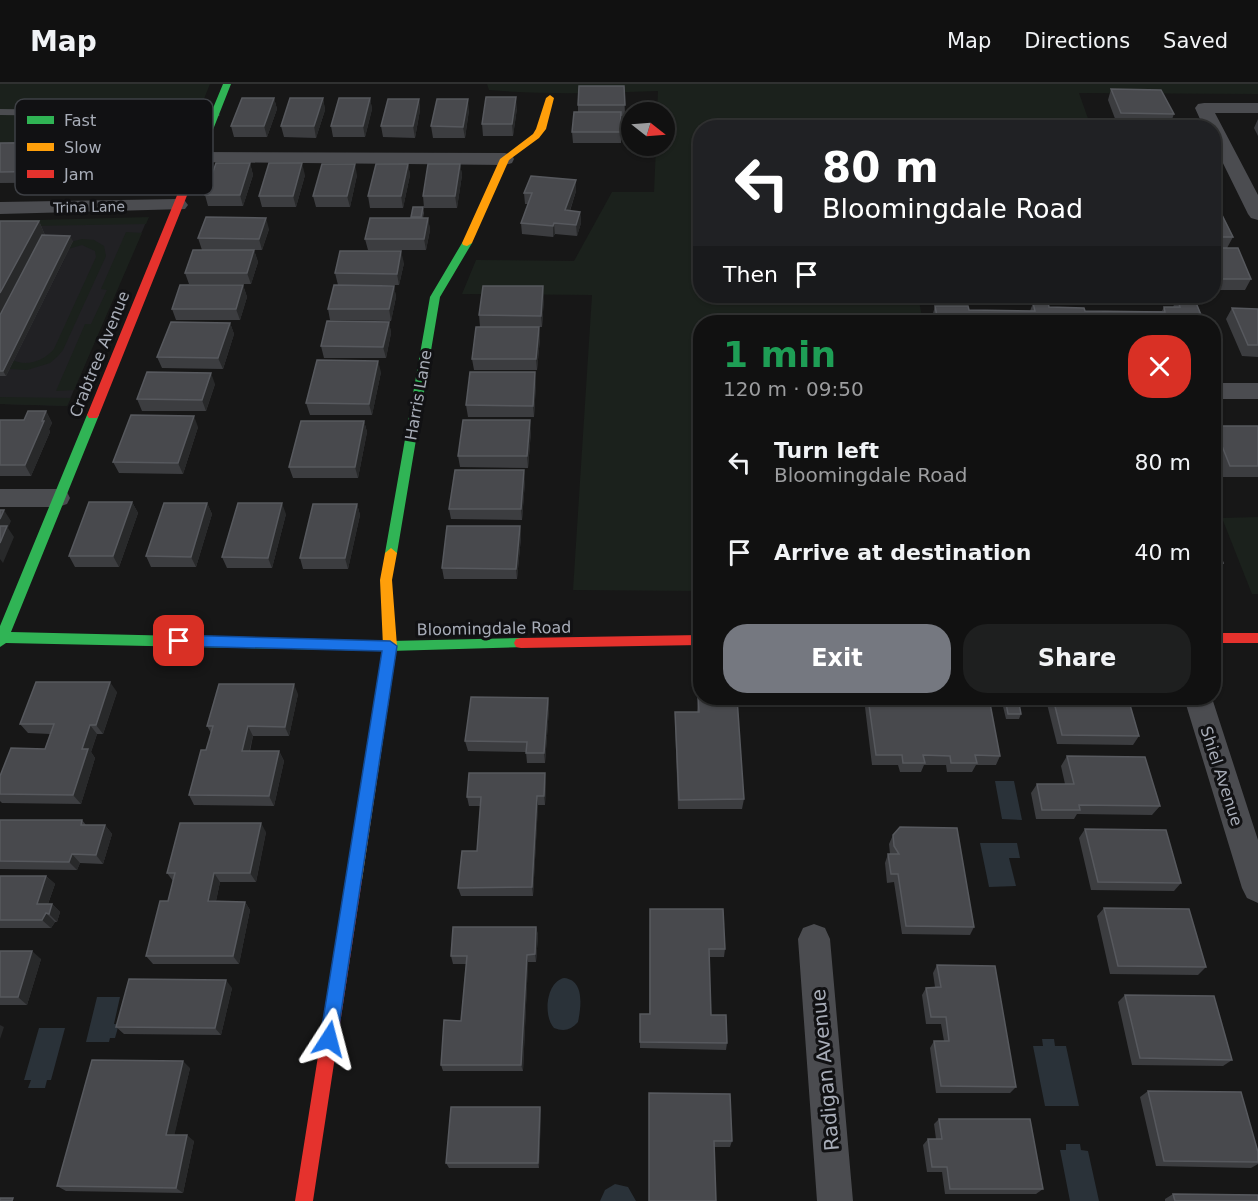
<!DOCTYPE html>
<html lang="en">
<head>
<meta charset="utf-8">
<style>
  :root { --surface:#111; --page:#1e1f1f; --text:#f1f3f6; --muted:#9c9d9f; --line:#303131; --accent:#757880 }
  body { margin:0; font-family:"DejaVu Sans",sans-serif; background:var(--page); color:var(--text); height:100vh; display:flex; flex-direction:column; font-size:22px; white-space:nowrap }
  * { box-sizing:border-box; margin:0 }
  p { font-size:20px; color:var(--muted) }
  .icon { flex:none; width:33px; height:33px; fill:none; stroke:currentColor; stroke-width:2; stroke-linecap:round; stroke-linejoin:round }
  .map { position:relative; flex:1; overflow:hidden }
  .drawer { position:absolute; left:693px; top:231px; width:528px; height:390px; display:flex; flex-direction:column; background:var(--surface); border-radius:24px; box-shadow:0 2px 4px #0004,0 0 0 2px var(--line) }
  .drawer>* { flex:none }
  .top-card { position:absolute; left:693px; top:36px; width:528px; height:183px; border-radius:24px; box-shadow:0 2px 4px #0004,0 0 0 2px var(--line); background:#202124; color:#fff; overflow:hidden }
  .needle { width:39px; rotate:107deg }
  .controls { position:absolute; left:621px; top:18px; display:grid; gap:12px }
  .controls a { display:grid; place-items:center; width:54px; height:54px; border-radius:50%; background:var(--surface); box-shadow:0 2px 4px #0004,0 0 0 2px var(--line); font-size:30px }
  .pin { position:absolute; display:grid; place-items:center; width:51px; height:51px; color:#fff; margin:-26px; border-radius:12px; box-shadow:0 3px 9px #0006 }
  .me { position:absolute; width:66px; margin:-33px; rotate:9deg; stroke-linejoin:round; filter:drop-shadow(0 0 4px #0008) }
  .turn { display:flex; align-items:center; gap:21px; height:126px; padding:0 30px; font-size:27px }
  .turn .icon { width:78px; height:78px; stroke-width:2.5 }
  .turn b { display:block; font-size:42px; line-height:51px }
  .then { display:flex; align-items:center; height:57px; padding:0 30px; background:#0003; gap:12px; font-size:22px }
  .round { display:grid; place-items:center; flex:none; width:63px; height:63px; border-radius:24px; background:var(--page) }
  .summary { display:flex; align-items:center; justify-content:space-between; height:102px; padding:0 30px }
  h1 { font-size:36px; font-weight:600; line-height:45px; color:#1e9e55 }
  .button { display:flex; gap:12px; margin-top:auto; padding:12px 30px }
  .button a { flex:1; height:69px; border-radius:24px; background:var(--accent); color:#fff; font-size:24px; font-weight:600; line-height:69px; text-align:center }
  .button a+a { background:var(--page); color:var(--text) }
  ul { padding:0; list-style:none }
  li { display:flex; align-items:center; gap:18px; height:90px; padding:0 30px }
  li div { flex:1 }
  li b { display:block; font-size:22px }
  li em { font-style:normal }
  header { display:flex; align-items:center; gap:36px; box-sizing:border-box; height:84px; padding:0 30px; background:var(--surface); border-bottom:2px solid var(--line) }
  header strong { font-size:28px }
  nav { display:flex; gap:33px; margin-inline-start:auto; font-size:21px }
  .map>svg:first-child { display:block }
</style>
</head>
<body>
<header>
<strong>Map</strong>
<nav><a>Map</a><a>Directions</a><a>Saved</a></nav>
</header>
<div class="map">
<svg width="1258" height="1117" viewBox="0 0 1258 1117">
  <rect width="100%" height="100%" fill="#171717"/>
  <path fill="#212124" d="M147,136L67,322L0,320V138Z"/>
  <path fill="#1b211c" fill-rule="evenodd" d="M0,0H210L185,62L0,63Z
    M487,0H1258V10L1079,9L1091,43L700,44V212H1153H918L923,238H700V507L573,506L592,211L462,210L476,176L574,177L612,108H654L656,62H664V28H657L658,7C602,9 545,11 489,6Z
    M149,133L146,140L27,142L0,137Z
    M126,148L142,149L74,306L56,307L85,240H91L107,206L101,205Z
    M82,155L94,156L104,162L106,172L63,266L58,272L50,279L27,286L9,285L0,279V264L45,171L56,162ZM82,161L95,167L96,173L54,265C43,278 24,284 9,274L8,265L54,173L61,167Z
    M0,313L71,314L67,322L0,320Z
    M1258,433V510H1252L1222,434Z"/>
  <path fill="#2a3239" d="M995,697H1014L1022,736L1002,735Z
    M980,759H1017L1020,774H1009L1016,802L989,803Z
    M564,894C585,896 581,923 578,938C571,946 564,948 554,944C543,932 546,898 564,894Z
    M97,913H120L114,940H119L115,954H110L109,958H86Z
    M39,944H65L51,996H47L45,1004H28L31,996H24Z
    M1042,955H1054L1055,962H1066L1079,1022H1045L1033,962H1043Z
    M1066,1060H1080L1081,1066L1088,1067L1099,1117H1070L1060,1066H1066Z
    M615,1100L628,1103L636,1117H600L605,1106Z"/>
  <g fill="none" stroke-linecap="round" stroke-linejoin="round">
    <path fill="#4b4c50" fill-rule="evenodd" d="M0,25L215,28L220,31L215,34L0,31Z"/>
    <path fill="#4b4c50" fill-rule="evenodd" d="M1204,19H1258V29H1215L1258,111V136L1251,134L1248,130L1214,61V44H1204L1195,24L1198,20Z
      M197,68L505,69L512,71L514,75L512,79L505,81L190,78L188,74L190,70Z
      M178,115L185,117L188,121L185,125L0,130V118Z
      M1214,299H1258V315H1214Z
      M0,405H58L67,408L70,414L67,420L58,423H0Z
      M1184,614H1212L1258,756V819L1247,814L1242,804Z
      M814,840L825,844L830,855L853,1117H817L798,855L803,844Z"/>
    <path fill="#30b455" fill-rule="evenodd" d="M223,0H231L190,104L182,106L180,104Z
      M467,156L472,159L440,213L397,469L391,474L385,469L430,213L462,159Z
      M93,327L99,331L11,548L390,557L521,554L526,555L528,559L526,563L390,567L6,559L0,563V542L87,331Z"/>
    <path fill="#ff9f0a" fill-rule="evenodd" d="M550,11L554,14L546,45L539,54L509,76L472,159L467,162L463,161L462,159L500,75L533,50L536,45L546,14Z
      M391,464L397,469L392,496L397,562L362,796L359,801L354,803L349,801L346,796L383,562L380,496L385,469Z"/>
    <path fill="#e5322d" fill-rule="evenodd" d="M185,101L190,104L99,331L97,334H89L87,331L180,104Z
      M1214,549H1258V559H1214Z
      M700,551V561L521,564L516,563L514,559L516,555L521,554Z
      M354,789L359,791L362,796L313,1117H295L346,796L349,791Z"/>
  </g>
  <path fill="#3c3d40" d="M624,2L625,32H621V59H573L572,48L578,28V21Z
    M1111,5L1174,30L1171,38L1182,44H1124L1125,40H1117L1108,16Z
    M274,14L277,25L267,53H234L231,42Z
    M323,14L325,26L316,54L284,53L281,42Z
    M370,14L372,25L365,53H333L331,42Z
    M419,15L420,26L415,54L383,53L381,42Z
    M517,24L513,52H483L482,40Z
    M469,26L465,54H433L431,42Z
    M1258,35V52L1254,44Z
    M132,58L133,61L164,60L168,72L157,102H123L121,98L0,99V59Z
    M250,79L253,91L243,122H208L205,111Z
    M408,80L410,91L403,124H370L368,112Z
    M460,80L462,91L457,124H424L423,112Z
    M305,91L296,123H262L259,112Z
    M357,91L350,123H316L313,112Z
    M576,96V107L570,127L580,128L581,139L577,152L555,150L553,153L522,150L521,139L528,120H525L524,109Z
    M1214,119L1233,153L1227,164L1251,195L1245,206H1214Z
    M423,123L424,129L423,134H428L430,146L426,166H368L365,155L411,134V133Z
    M0,137H39L45,151L73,157L6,292H0Z
    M269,145L262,166H202L198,154Z
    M254,166L258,178L251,200H189L185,189Z
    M404,179L399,201H338L335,189Z
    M243,201L247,213L240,236H176L172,225Z
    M394,202L396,213L391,237L330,236L328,225Z
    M543,202L544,213L542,243H480L479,231Z
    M1177,214L1204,238H933L932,233L935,222L969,226L1030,227L1033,219L1049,223L1085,227H1162L1164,223H1173Z
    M1232,224L1258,225V273L1242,272L1226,235Z
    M389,238L391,249L386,274H324L321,262Z
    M230,239L234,250L223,285L162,284L157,273Z
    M539,243L540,254L537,286H474L472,275Z
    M381,288L372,331H310L306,319Z
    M536,299L534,333H468L466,321Z
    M215,300L206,327H142L137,315Z
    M46,327L52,339L49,345L50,348L31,392H0V336H24Z
    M364,337L367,348L358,394H293L289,383Z
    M1214,342H1258V393H1223L1214,369Z
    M198,343L183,390L119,389L113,378Z
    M531,347L528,384L460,383L458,372Z
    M525,397L522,436L451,435L449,425Z
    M132,418L138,429L119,483H75L69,472Z
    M207,419L212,430L196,483H151L146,472Z
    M357,420L360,431L348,485H303L300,474Z
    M286,430L272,484H227L222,473Z
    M520,442L521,453L517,495H444L442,484Z
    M1214,456L1223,479L1216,490H1214Z
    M117,608L103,650H97L91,668L95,674L81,720L2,719L0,717V692L45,665L50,650L28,649L20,640Z
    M298,610L289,652H253L250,667H279L284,677L274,722L194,721L189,711L206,666L211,649L207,642Z
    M698,613L744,715L742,725H678L675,638V628H697Z
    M548,614L549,624L545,679H527L526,668L468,667L465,657Z
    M867,614L894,621H911L914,614L941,621H961L964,614L1000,672L996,681H976L972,688H947L946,681H924L921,688H900L898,681H872L865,623Z
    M1001,614H1018L1021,630L1019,635H1006Z
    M1047,614H1128L1139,652L1133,661L1057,660L1046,616Z
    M1067,672L1160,722L1152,731L1077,730L1074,735H1036L1031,709L1037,700H1065L1061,682Z
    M546,698L545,721H538L533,812H461L458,804L477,767L481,722H469L467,713Z
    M0,736H82L86,741H105L112,750L103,780L80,779L77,786L0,785Z
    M1085,745L1181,799L1174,807L1091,806L1079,754Z
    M266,748L256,798H220L216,817L245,818L250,826L239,880H153L146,872L168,817L173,797L167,789Z
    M893,751L974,843L970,851L902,850L894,798L887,799L885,779L888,770H890L889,760Z
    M0,792H46L55,800L48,820H52L60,828L57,838H55L51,844H0Z
    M1104,824L1206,883L1198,891L1110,890L1097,832Z
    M650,825L725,865L724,873H709L711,931L727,959L726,966L640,964V930H649Z
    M536,843L538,851L536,878H528L523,987H443L441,981L461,937L466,880H453L451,872Z
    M0,867L41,875L27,921H0Z
    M937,881L1016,1003L1010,1009H936L930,964L934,957H944L941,940H926L922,911L926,904L935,903L933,889Z
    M232,904L221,951L124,950L116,943Z
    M1125,911L1232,976L1223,982L1132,981L1118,918Z
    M190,984L174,1051L194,1057L183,1109L66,1107L57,1102Z
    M1148,1007L1258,1068V1080L1251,1084L1156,1082L1140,1013Z
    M649,1009L732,1057L730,1063H714Z
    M540,1023L541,1029L539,1084H449L446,1079Z
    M939,1035L1043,1105L1036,1110H945L942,1088H927L923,1061L928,1055H936L934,1040Z
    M1173,1110L1258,1117H1165V1115Z"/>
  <path fill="#28292a" d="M516,13L517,24L513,52L512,40Z
    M274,14L277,25L267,53L264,42Z
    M323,14L325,26L316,54L314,42Z
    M370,14L372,25L365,53L363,42Z
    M419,15L420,26L415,54L413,42Z
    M468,15L469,26L465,54L463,43Z
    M164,60L168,72L157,102L153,90Z
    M250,79L253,91L243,122L240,111Z
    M302,79L305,91L296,123L293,112Z
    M355,80L357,91L350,123L347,112Z
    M408,80L410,91L403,124L401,112Z
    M460,80L462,91L457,124L455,112Z
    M576,96V107L566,138L565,126Z
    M580,128L581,139L577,152L576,141Z
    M266,134L269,145L262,166L259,155Z
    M428,134L430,146L426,166L424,155Z
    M39,137L46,154L0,242V209Z
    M554,139L555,150L553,153V142Z
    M70,152L73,157L6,292L3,287Z
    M254,166L258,178L251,200L247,189Z
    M401,167L404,179L399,201L397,190Z
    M243,201L247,213L240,236L236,225Z
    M394,202L396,213L391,237L389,225Z
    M543,202L544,213L542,243L541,232Z
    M389,238L391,249L386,274L383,263Z
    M230,239L234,250L223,285L218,274Z
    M539,243L540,254L537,286L536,275Z
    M378,277L381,288L372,331L369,320Z
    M535,288L536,299L534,333L533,322Z
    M211,289L215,300L206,327L202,316Z
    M46,327L52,339L49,345L50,348L31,392L25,381Z
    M194,332L198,343L183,390L178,379Z
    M530,336L531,347L528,384L527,372Z
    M364,337L367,348L358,394L355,383Z
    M524,386L525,397L522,436L521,425Z
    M132,418L138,429L119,483L113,472Z
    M207,419L212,430L196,483L191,473Z
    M282,419L286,430L272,484L268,474Z
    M357,420L360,431L348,485L345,474Z
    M4,426L11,437L8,444L14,453L3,479L0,475V435Z
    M520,442L521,453L517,495L516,485Z
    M110,598L117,608L103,650L96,641Z
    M294,600L298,610L289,652L285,643Z
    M548,614L549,624L545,679L544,669Z
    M90,641L97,650L91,668L95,674L81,720L73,711L82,665Z
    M248,642L253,652L247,676L242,667Z
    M279,667L284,677L274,722L269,712Z
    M545,689L546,698L545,721L544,712Z
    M537,712L538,721L533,812L532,803Z
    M261,739L266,748L256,798L250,789Z
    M105,741L112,750L103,780L96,771Z
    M72,770L80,779L77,786L69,778Z
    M214,789L220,798L214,826L208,817Z
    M46,792L55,800L45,828L37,820Z
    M245,818L250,826L239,880L233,872Z
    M52,820L60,828L57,838L49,830Z
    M46,829L55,838L51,844L42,836Z
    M536,843L538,851L536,878L535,870Z
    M32,867L41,875L27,921L18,913Z
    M527,871L528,878L523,987L521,981Z
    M226,896L232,904L221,951L215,944Z
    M0,941L4,943L0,955Z
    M183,977L190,984L173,1057L166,1051Z
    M540,1023L541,1029L539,1084L538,1079Z
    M187,1051L194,1057L183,1109L176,1104Z"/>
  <path fill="#48494d" stroke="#57595e" stroke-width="1.5" d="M579,2H624L625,21H578Z
    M1111,5L1161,6L1174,30L1121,29Z
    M486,13H516L512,40H482Z
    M242,14H274L264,42H231Z
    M290,14H323L314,42H281Z
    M339,14H370L363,42H331Z
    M388,15H419L413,42H381Z
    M437,15H468L463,43L431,42Z
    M574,28H621L620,48H572Z
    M1127,37L1180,38L1182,44H1129Z
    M132,58L130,61L164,60L153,90L118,91L120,86L0,88V59Z
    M216,79H250L240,111H205Z
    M269,79H302L293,112H259Z
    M322,80H355L347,112H313Z
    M376,80H408L401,112H368Z
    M428,80H460L455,112H423Z
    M531,92L576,96L565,126L580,128L576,141L554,139L553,142L521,139L532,109H524Z
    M1214,119H1216L1233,153H1214Z
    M413,123H423L421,133H411Z
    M206,133L266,134L259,155L198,154Z
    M370,134H428L424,155H365Z
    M0,137H39L0,209Z
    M42,151L70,152L3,287H0V231Z
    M1214,164H1238L1251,195H1214Z
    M193,166H254L247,189H185Z
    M340,167H401L397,190L335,189Z
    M180,201H243L236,225H172Z
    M334,201L394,202L389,225H328Z
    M483,202H543L541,232L479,231Z
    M1177,214H1194L1204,238H938L935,222H968L969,226L1035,227L1033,219H1048L1049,223L1084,224L1085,227L1165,228L1164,223H1180Z
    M1232,224L1258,225V261H1248Z
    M327,237L389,238L383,263L321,262Z
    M171,238L230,239L218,274L157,273Z
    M476,243H539L536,275H472Z
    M317,276L378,277L369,320L306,319Z
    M147,288L211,289L202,316L137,315Z
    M470,288H535L533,322L466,321Z
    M28,327H46L42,337H44L25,381H0V336H24Z
    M131,331L194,332L178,379L113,378Z
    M463,336H530L527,372H458Z
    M301,337H364L355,383H289Z
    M1214,342H1258V382H1230Z
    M455,386H524L521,425H449Z
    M89,418H132L113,472H69Z
    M164,419H207L191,473L146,472Z
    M238,419H282L268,474L222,473Z
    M313,420H357L345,474H300Z
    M0,426H4L0,435Z
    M0,442H7L0,459Z
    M447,442H520L516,485L442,484Z
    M1214,456L1223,479H1214Z
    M36,598H110L96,641H90L82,665H88L73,711L0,710V692L11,664L45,665L54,640H20Z
    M219,600H294L285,643L248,642L242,667H279L269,712L189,711L201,666H206L213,642H207Z
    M471,613L548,614L544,669H526L527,658L465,657Z
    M698,613L737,614L744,715L679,716L675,628H699Z
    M868,614H893L894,621H915L914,614L940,615L941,621H966L964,614H989L1000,672L975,671L977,679H951L950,672L923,671L925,679H903L902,671H876Z
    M1005,614H1018L1021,630H1008Z
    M1053,614H1128L1139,652L1062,651Z
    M1067,672L1145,673L1160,722L1079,721L1080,726H1042L1037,700H1074Z
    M469,689H545L544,712H537L532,803L458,804L462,767H477L481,713H467Z
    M0,736H82L81,741H105L96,771L72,770L69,778L0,777Z
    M180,739H261L250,789H214L208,817L245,818L233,872H146L160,817H168L175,789H167Z
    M900,743L957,744L974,843L906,842L898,790H891L888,770H899L894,762L893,751Z
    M1085,745L1166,746L1181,799L1098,798Z
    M0,792H46L37,820H52L49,830L46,829L42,836H0Z
    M1104,824L1189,825L1206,883L1118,882Z
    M650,825H723L725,865H709L711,931H726L727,959L640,958V930H650Z
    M453,843H536L535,870L527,871L521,981H441L444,936L461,937L467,872H451Z
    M0,867H32L18,913H0Z
    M937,881L995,882L1016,1003L941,1002L934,957H949L946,933H931L926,904L941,903Z
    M129,895L226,896L215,944L116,943Z
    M1125,911L1214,912L1232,976L1140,974Z
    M92,976L183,977L166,1051H187L176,1104L57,1102Z
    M1148,1007L1241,1008L1258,1068V1078L1164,1077Z
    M649,1009L730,1010L732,1057H714L716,1117H649Z
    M451,1023H540L538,1079H446Z
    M939,1035H1030L1043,1105H950L947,1083H932L928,1055H942Z
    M1173,1110L1258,1111V1117H1175Z
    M0,1114H13L12,1117H0Z"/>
  <path fill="#1a73e8" stroke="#114b97" stroke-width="1.5" d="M179,551L390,557L397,562L337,955L335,961L329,964L323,961L320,955L382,567L179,562L173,557Z"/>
  <g text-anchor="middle" stroke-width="6" stroke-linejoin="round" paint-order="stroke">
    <g font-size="14" fill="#a8adb8" stroke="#111113">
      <text transform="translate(89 123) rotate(-1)" y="5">Trina Lane</text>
    </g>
    <g font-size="16" fill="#a8adb8" stroke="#111113">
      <text transform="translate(99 270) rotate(-68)" y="6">Crabtree Avenue</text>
      <text transform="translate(418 311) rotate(-80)" y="6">Harris Lane</text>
      <text transform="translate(494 544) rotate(-1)" y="6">Bloomingdale Road</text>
      <text transform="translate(1222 692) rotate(72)" y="6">Shiel Avenue</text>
    </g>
    <g font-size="20" fill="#a8adb8" stroke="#111113">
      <text transform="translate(825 986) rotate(-95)" y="7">Radigan Avenue</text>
    </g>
  </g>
  <rect x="15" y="15" width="198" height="96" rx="9" fill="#111113" stroke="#3e4045" stroke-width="1.5"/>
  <rect x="27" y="32" width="27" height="8" fill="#30b455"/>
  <rect x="27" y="59" width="27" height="8" fill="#ff9f0a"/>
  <rect x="27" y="86" width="27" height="8" fill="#e5322d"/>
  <g font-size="16" fill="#a8adb8">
    <text x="64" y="42">Fast</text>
    <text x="64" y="69">Slow</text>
    <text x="64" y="96">Jam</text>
  </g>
</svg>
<div class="controls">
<a><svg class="needle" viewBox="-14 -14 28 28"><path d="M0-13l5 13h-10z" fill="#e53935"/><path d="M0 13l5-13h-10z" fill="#9c9d9f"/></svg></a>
</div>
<div class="pin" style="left:179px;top:557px;background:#d93025"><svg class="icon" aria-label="arrive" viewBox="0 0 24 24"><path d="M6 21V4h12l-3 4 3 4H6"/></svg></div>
<svg class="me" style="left:329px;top:955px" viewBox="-20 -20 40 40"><path d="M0-17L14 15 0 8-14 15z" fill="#1a73e8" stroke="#fff" stroke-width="4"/></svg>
<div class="top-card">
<div class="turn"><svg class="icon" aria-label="left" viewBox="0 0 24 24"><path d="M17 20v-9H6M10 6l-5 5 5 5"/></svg><div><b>80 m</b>Bloomingdale Road</div></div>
<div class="then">Then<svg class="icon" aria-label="arrive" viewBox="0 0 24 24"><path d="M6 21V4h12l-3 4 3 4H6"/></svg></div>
</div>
<section class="drawer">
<div class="summary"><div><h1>1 min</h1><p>120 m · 09:50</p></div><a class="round" style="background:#d93025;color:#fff"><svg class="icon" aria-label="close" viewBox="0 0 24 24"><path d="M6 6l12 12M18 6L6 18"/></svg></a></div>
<ul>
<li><svg class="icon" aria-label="left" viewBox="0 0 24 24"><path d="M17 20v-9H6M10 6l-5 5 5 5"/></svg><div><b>Turn left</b><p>Bloomingdale Road</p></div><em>80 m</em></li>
<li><svg class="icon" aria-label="arrive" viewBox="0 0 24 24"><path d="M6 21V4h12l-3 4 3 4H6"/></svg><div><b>Arrive at destination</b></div><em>40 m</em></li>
</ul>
<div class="button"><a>Exit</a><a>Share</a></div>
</section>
</div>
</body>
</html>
